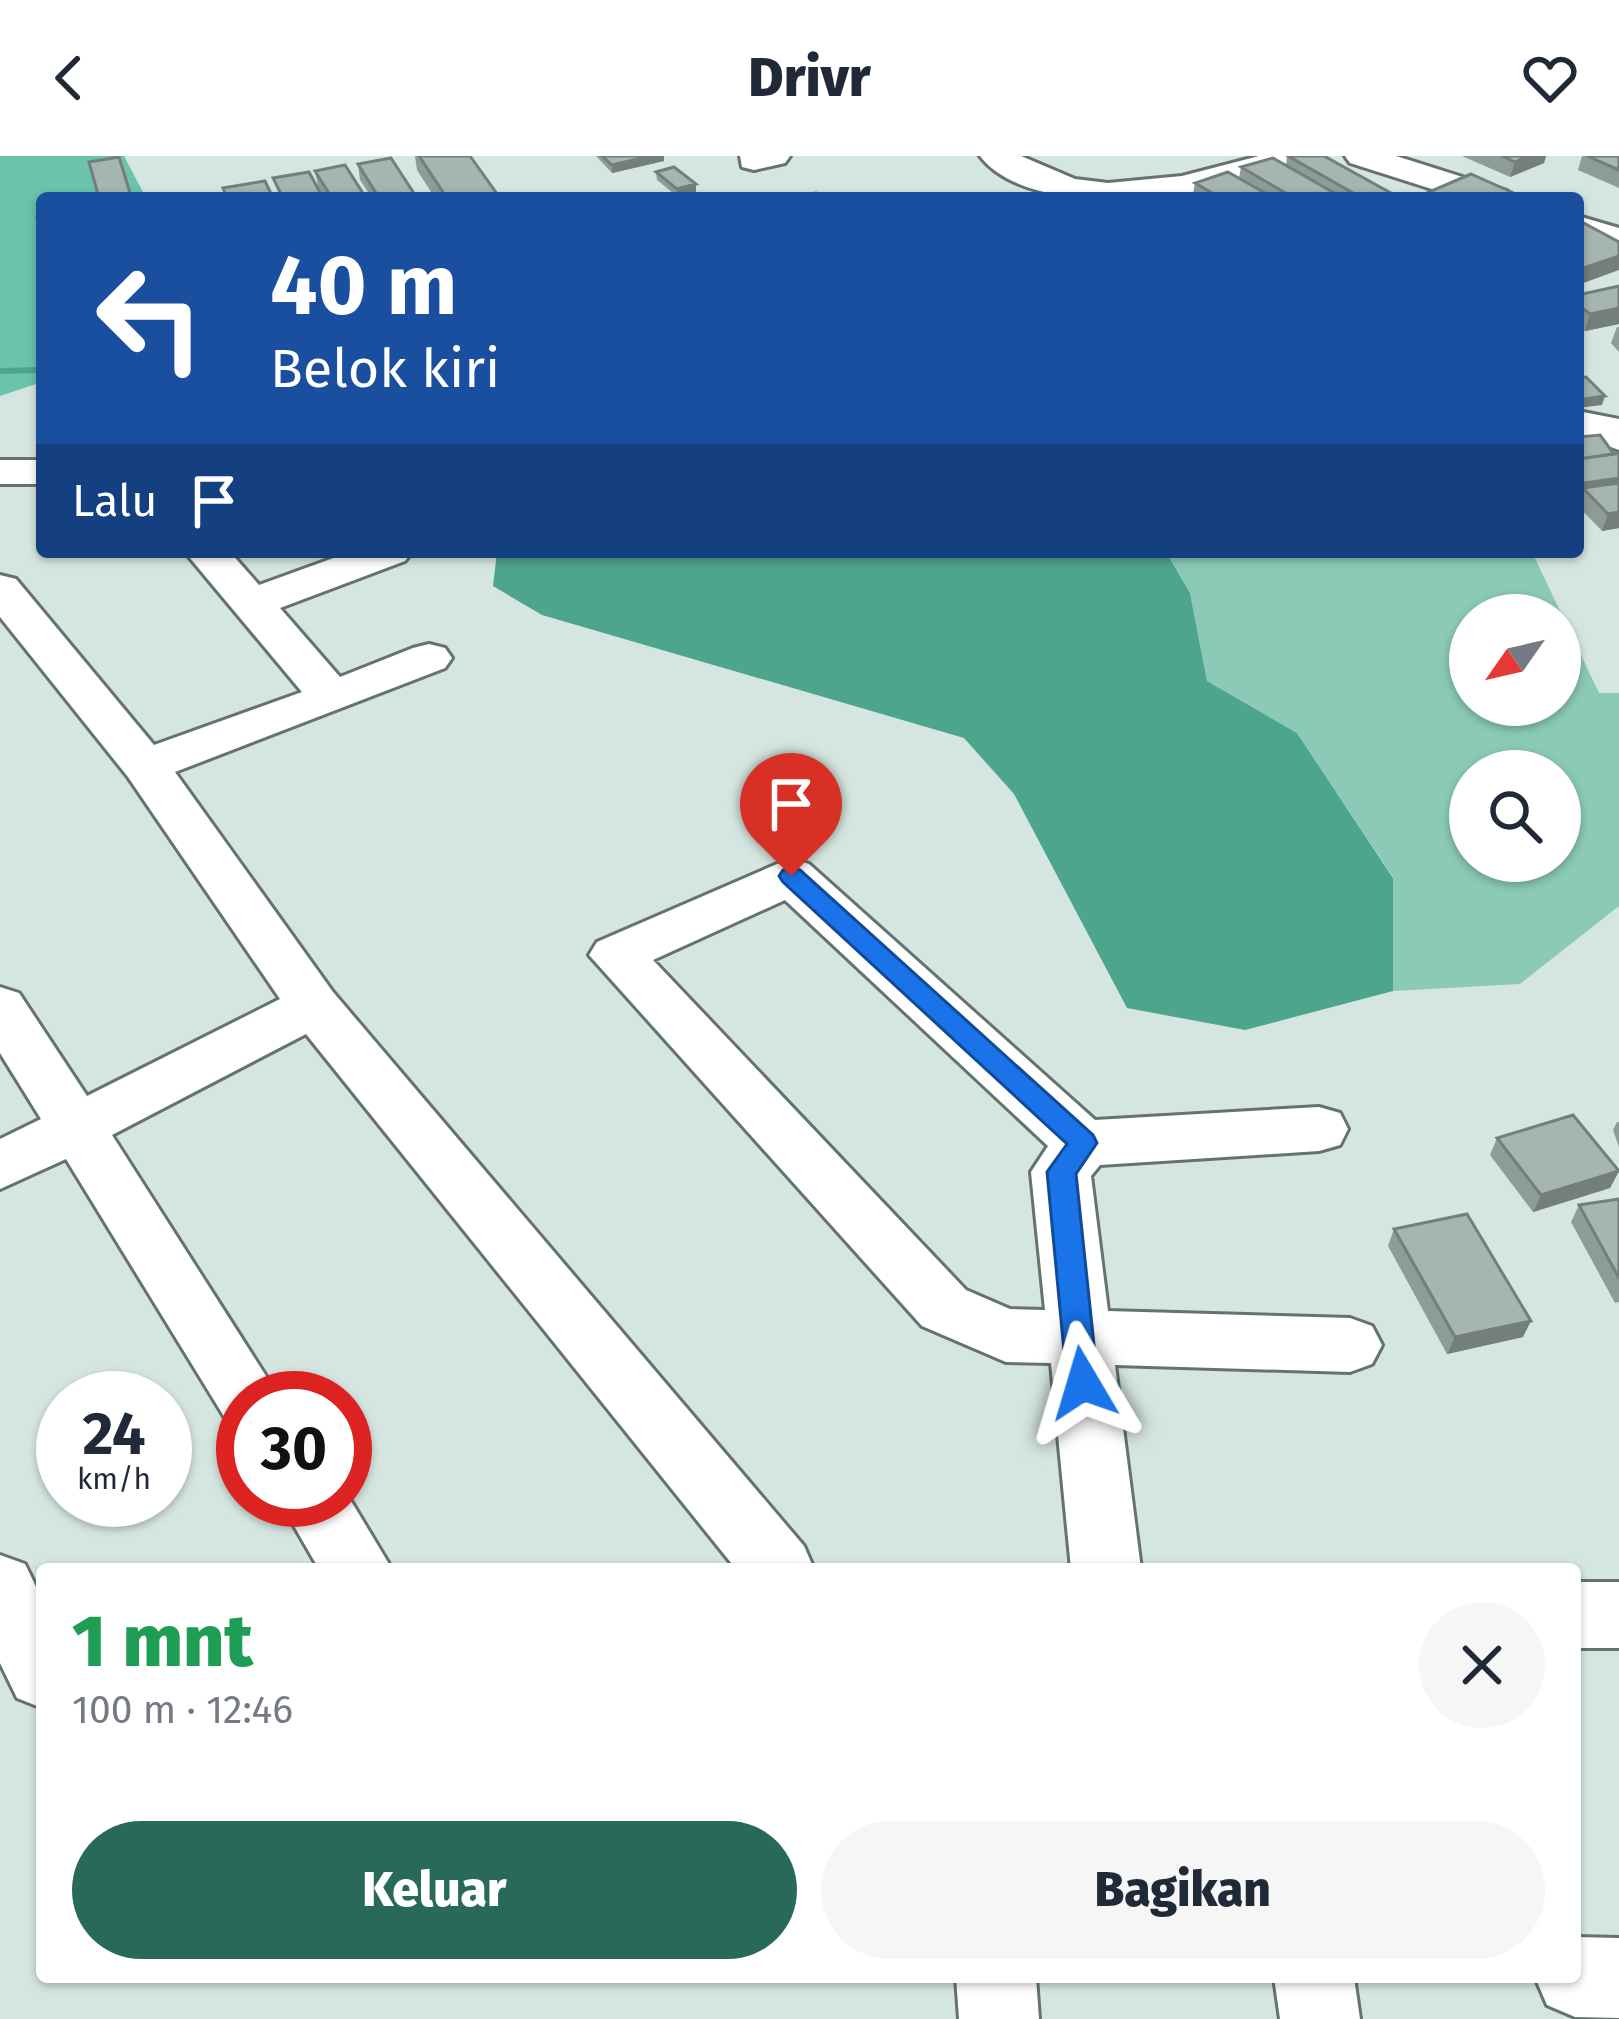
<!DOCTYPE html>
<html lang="id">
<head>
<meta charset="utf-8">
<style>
  :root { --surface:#fff; --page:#f6f6f7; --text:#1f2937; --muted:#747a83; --accent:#286959 }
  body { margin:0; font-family:"Fira Sans",sans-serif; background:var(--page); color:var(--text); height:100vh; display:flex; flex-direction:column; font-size:45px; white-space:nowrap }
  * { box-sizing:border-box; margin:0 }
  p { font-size:39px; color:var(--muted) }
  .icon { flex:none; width:66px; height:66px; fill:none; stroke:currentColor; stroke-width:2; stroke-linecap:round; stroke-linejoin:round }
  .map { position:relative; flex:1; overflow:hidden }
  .sheet { position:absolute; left:36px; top:1407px; width:1545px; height:420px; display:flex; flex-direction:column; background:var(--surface); border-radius:12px; box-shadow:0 3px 9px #0004 }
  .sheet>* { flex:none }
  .guide { position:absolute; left:36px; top:36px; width:1548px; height:366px; border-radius:12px; box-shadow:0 3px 9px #0004; background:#1a4fa0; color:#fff; overflow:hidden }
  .needle { width:78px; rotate:236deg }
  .buttons { position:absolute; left:1449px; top:438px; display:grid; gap:24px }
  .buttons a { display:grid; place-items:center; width:132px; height:132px; border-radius:50%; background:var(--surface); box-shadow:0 3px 9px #0004; font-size:60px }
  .speed { position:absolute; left:36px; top:1215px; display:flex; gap:24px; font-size:60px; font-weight:700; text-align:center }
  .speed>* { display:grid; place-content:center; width:156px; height:156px; border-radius:50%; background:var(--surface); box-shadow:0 3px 9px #0004; line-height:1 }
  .speed small { font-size:30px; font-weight:400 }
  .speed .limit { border:18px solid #d22; background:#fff; color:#111 }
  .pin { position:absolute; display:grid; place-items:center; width:102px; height:102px; color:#fff; margin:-123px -51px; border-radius:50% 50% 50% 0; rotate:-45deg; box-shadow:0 0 12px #0007 }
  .pin .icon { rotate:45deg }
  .me { position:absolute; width:132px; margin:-66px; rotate:353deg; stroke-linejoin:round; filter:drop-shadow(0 0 9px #0008) }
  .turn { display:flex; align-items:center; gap:42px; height:252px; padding:0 36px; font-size:54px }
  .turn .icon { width:156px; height:156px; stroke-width:2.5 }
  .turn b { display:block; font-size:84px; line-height:102px }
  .then { display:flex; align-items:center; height:114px; padding:0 36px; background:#0003; gap:24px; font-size:45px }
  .round { display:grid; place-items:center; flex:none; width:126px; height:126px; border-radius:63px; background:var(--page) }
  .head { display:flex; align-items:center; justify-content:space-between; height:204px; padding:0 36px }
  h1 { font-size:72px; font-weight:800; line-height:90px; color:#1e9e55 }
  .primary-button { display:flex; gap:24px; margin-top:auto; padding:24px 36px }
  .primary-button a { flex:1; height:138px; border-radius:72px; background:var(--accent); color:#fff; font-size:48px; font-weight:800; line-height:138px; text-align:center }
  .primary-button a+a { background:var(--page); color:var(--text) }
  header { display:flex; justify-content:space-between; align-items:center; height:156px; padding:0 36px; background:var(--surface); font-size:54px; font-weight:800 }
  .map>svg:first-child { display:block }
</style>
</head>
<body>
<header><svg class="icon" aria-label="back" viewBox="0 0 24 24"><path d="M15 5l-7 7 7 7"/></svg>Drivr<svg class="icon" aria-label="heart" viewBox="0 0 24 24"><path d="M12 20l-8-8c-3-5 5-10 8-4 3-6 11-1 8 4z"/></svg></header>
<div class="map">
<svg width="1619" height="1863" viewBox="0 0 1619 1863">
  <rect width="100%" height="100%" fill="#d5e6e0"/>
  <path fill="#8acab7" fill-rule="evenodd" d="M1166,396H1532L1599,537H1619V750L1520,828L1393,835V721L1297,577L1207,525L1190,437ZM1470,459H1560V549H1470ZM1470,615H1560V705H1470Z"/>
  <path fill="#6bc3ab" d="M0,0H124L146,42H42V226L0,240Z"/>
  <path fill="#4da58e" d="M497,396H1166L1190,437L1207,525L1297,577L1393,722V835L1245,874L1127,852L1014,638L964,582L542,459L493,430Z"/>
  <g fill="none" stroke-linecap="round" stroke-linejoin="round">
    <path fill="#4da58e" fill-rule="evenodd" d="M42,211V217L0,218V212Z"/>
    <g stroke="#64736e" stroke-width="6">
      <path id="street" d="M740,0H790L785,7L754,14L742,11Z
        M980,0H1021L1075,23L1108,27L1182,20L1259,0H1314L1309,7C1265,19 1219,37 1174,42C1120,47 1016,48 980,0Z
        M1345,0H1396L1507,35L1512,42H1460L1350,7Z
        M1578,60L1619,72V95L1578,82Z
        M1578,255L1619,263V294L1578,279Z
        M0,304H42V328H0Z
        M185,396H230L259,429L350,396H412L405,405L280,452L340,521L413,492L429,488L445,492L452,502L445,512L175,616L333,836L804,1390L814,1413H736L306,878L112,979L280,1242H243V1268L225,1262L66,1003L0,1033V983L41,963L0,897V831L19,837L87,940L280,843L128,621L0,461V419L16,423L154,589L302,536Z
        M791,702L809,708L1095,964L1319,951L1340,957L1348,973L1340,989L1319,995L1100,1009L1091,1020L1108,1155L1350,1162L1372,1170L1382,1189L1372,1208L1350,1216L1115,1209L1141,1413H1071L1051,1207L1006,1206L922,1170L589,799L597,786ZM785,744L1048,990L1031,1016L1045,1154L1010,1153L966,1134L653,804Z
        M345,1335L392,1413H319L279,1344H345Z
        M0,1399L25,1408L42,1443V1552L17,1542L0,1507Z
        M1575,1426H1619V1492H1575Z
        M1575,1781L1619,1782V1862L1575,1861L1547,1849L1535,1821H1575Z
        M956,1821H1036L1039,1863H959Z
        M1274,1821H1354L1360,1863H1280Z"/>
    </g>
    <use href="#street" fill="#fff" fill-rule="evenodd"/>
  </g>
  <path fill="#8e9c97" d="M415,0H470L500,42H435L417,14Z
    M596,0H664V5L612,17Z
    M1287,0L1400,42H1192L1195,27L1239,22L1241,11L1286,9Z
    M1462,0H1546L1544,7L1510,21Z
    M1582,0H1619V32L1578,14Z
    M358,8L417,42H372L360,24Z
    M315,15L366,42H325L318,30Z
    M656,16L696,36L678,41L657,24Z
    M1619,130V168L1585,175L1578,170V139Z
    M1617,171H1619V196L1611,187Z
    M1578,281L1619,372L1602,375L1578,350Z
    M1617,966H1619V991L1613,974Z
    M1497,982L1619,1015L1610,1032L1533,1056L1490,999Z
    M1619,1043V1146L1615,1147L1571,1066L1579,1049Z
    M1394,1073L1523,1181L1447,1198L1388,1090Z"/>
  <path fill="#747f7b" d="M651,0H664V5L612,17V9Z
    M1528,0H1546L1544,7L1510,21L1515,6Z
    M696,28V36L678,41L677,33Z
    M130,37L131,42H99Z
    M1619,100V114L1578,129V114Z
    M1619,152V168L1585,175L1590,158Z
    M1605,240L1602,249L1578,252V244Z
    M1619,322V338L1583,332L1578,344V328Z
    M1619,356V372L1602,375L1608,358Z
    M1619,1015L1610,1032L1533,1056L1541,1039Z
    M1531,1165L1523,1181L1447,1198L1455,1181Z"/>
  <path fill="#a5b5b0" stroke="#747f7b" stroke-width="3" d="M419,0H470L500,42H447Z
    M602,0H651L612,9Z
    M1288,0H1324L1400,42H1362Z
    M1502,0H1528L1515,6Z
    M1587,0H1619V14Z
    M119,1L130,37L99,42L89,6Z
    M391,2L417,42H379L358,8Z
    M1273,2L1343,42H1294L1241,11Z
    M345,9L366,42H332L315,15Z
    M674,11L696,28L677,33L656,16Z
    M309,16L323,42H283L273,22Z
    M1228,16L1274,42H1221L1195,27Z
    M1471,18L1525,42H1442L1429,36Z
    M265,25L273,42H227L223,32Z
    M816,37L820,42H775Z
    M42,60V96L37,61Z
    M1578,64L1619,86V100L1578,114Z
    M1619,130V152L1590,158L1578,149V139Z
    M1586,221L1605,240L1578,244V222Z
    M1600,279L1614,298L1578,303V281Z
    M1619,297V322L1578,328V303Z
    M1619,327V356L1608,358L1583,332Z
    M1573,959L1619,1015L1541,1039L1497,982Z
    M1619,1043V1122L1579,1049Z
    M1467,1058L1531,1165L1455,1181L1394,1073Z"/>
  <path fill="#1a73e8" stroke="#114b97" stroke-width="3" d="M791,712L800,714L1093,979L1097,987L1076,1018L1098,1227L1094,1237L1083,1241L1072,1237L1067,1227L1047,1016L1067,988L783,726L779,720L783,714Z"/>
</svg>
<div class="buttons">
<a><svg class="needle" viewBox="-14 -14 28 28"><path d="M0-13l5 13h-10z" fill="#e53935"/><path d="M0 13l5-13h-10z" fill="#747a83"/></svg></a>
<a><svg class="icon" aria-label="search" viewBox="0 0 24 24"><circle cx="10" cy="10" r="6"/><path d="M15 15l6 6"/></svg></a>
</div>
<div class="speed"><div>24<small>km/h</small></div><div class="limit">30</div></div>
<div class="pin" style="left:791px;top:720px;background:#d93025"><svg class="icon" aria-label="arrive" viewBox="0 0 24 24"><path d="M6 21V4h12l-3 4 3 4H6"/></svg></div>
<svg class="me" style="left:1083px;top:1227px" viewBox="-20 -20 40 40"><path d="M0-17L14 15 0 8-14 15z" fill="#1a73e8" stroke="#fff" stroke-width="4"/></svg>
<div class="guide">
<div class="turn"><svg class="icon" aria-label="left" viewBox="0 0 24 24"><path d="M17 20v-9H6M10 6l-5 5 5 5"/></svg><div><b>40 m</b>Belok kiri</div></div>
<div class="then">Lalu<svg class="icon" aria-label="arrive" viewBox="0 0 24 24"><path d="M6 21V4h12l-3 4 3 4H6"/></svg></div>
</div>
<section class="sheet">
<div class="head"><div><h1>1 mnt</h1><p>100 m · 12:46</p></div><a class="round"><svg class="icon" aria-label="close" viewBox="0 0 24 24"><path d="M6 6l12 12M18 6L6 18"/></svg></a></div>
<div class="primary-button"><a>Keluar</a><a>Bagikan</a></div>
</section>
</div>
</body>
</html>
